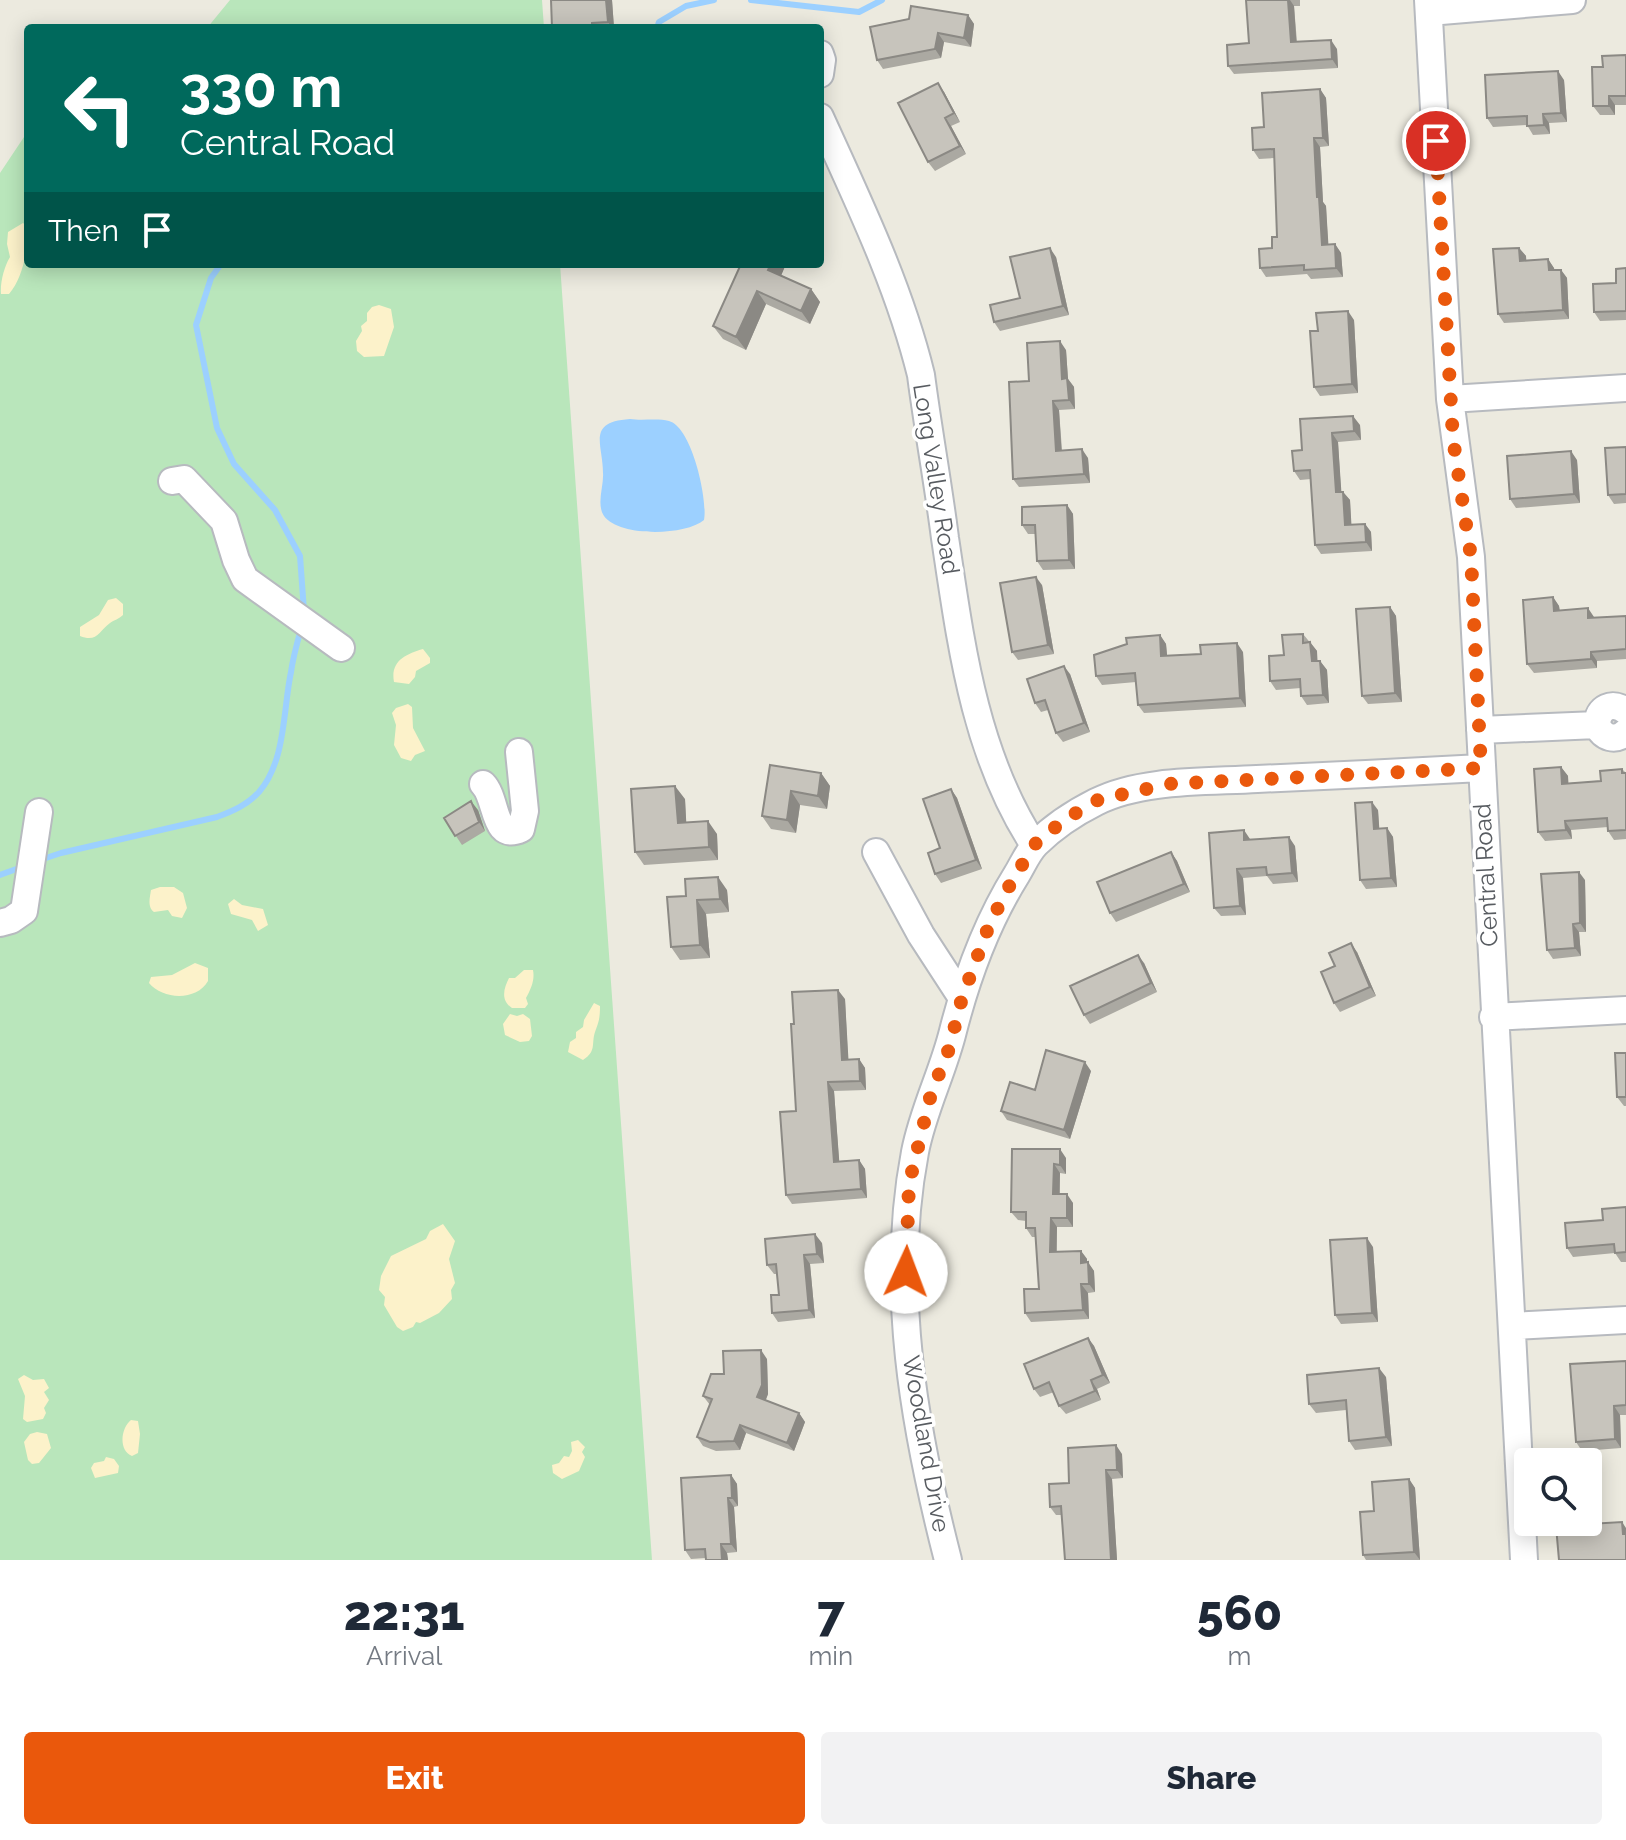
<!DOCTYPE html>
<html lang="en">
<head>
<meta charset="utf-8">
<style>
  :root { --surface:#fff; --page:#f2f2f3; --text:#1f2937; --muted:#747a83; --accent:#ea580c }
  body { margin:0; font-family:Raleway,sans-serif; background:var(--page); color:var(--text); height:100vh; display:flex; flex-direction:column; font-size:30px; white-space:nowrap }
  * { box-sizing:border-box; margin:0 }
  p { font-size:26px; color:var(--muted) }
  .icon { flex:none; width:44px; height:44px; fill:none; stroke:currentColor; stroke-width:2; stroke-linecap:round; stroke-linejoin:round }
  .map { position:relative; height:1560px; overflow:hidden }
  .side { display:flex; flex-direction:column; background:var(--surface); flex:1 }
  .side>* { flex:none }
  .hud { position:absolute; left:24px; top:24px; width:800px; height:244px; border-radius:8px; box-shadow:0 4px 20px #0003; background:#00695c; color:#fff; overflow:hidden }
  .tools { position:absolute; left:1514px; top:1448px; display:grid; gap:16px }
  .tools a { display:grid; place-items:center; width:88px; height:88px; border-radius:8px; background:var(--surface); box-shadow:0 4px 20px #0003; font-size:40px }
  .pin { position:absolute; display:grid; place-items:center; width:68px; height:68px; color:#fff; margin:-34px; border:4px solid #fff; border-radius:50%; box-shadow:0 2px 8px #0007 }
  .me { position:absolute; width:88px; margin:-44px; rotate:2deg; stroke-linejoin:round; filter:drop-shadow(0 0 6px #0008) }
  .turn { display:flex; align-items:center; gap:28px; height:168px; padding:0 24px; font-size:36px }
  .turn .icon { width:104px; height:104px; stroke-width:2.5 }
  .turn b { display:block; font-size:56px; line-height:68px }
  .then { display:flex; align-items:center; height:76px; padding:0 24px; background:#0003; gap:16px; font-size:30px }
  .eta { display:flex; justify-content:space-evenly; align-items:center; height:136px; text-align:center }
  .eta b { font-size:48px; font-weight:800; line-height:56px }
  .action { display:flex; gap:16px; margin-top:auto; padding:16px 24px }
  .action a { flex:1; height:92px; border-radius:8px; background:var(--accent); color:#fff; font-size:32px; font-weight:800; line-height:92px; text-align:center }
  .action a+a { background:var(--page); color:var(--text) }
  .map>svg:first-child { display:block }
</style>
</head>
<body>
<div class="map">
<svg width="1626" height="1560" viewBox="0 0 1626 1560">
  <rect width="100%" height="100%" fill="#eceadf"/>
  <path fill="#b9e6bb" d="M230,0H542L544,28H207Z
    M28,131V264H560L652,1560H0V173Z"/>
  <path fill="#fcf2ca" d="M23,223L28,227C28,249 23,278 9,294H1C0,283 4,267 10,257L7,244L8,232Z
    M379,305L391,309L394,327L384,356L364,357L357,351L356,341L362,331L361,326L367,321V313L372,307Z
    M116,598L123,604V615C119,619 114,620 110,623C99,631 97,643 80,636V627L99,615L108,600Z
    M423,649L430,658V663L416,671L415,677L409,684L394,682C390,661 406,654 423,649Z
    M408,704L412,707L413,728L425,751L415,755L411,761L401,758L394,745L396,725L392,713L396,708Z
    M160,887H174L183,893L187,908L182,918L172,916L168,910L154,912C147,907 150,897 151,890Z
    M234,899L242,905L263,909L268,925L258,931L252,920L231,914L228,904Z
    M195,963L208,968V981C197,1001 163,1000 149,983L151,977L172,975Z
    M524,970H533C535,980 531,989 526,998L528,1004L525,1008H512C500,1000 504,988 509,978H515Z
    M594,1003L600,1006C600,1018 599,1021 595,1032C591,1044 597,1051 583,1060L568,1052L570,1042L576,1038V1032L583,1027L584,1020Z
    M510,1014L517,1016L523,1014L530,1019L532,1036L529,1041L520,1042L505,1035L503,1024Z
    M443,1224L455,1241L449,1259L455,1283L451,1290L452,1299L439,1313L420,1323L416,1322L413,1327L403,1331L397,1327L384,1305L385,1297L379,1290L381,1276L391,1256L426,1239L430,1231Z
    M24,1375L33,1380L44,1379L49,1388L44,1392L49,1400L44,1408L46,1413L43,1419L27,1422L23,1419L25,1396L18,1379Z
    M131,1420L138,1421L140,1434L138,1453L132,1456C118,1450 121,1428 131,1420Z
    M37,1432L47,1434L51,1448L39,1463L32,1464L28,1460L24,1442L30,1434Z
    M578,1440L585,1447L582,1452L585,1457L579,1471L562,1479L553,1473L552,1465L559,1463L564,1456L569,1457L572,1451L571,1442Z
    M106,1457L114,1459L119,1466L118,1473L95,1478L91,1468L94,1463L104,1461Z"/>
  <path fill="#9cd0ff" d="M630,419C642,421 658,418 669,421C692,427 708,500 704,520C685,536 619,537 604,516C596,504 604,486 603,473C603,444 586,422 630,419Z"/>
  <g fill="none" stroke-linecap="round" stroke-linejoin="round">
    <path stroke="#9cd0ff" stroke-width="6" d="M751,0L859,12L882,0
      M657,28L659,22L686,6L714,0
      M221,264L211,278L196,325L217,428L234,464L275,510L300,556L304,611
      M40,860L61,853L217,817C233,811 247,805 259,792C286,761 283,709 291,672C293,658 297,643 301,629
      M0,875L22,867"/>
    <g stroke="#b7babf" stroke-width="30">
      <path id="minor" d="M1428,0L1450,399L1471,557L1524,1560
        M1429,12L1572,0
        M820,54L822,60L820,74
        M820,117C858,201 899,285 921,375C928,429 938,483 945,538C961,644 974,753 1034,845
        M1450,399L1626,388
        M172,481L184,479L224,521L236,560L245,579L341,648
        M1626,711C1612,701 1598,707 1597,725C1603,738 1615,742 1626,732
        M1480,730L1597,725
        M483,784C498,799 492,842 521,829L525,811L519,752
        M876,852L921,935L962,998
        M0,923L11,920L24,911L39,812
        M1493,1017L1626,1010
        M1512,1326L1626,1320
        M948,1560C914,1428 889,1288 915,1152C923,1110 943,1072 953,1031C967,976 987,922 1017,874C1023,864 1028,852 1036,844C1053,827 1074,813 1096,802C1141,779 1207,782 1257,779C1332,776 1406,772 1481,768"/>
    </g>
    <use href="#minor" stroke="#fff" stroke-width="26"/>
  </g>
  <path fill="#aba9a2" d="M612,0L614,28H552Z
    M1246,0H1300V6H1294L1297,42L1337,49L1338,68L1234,74L1228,66L1249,43Z
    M968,15L974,24L971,47L944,42L941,58L883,69L877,60Z
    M1626,55V105H1615V115H1600L1593,106L1603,67Z
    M1564,80L1567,122L1549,123L1550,134L1533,135L1527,125L1493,127L1487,118Z
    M1320,89L1326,98L1329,146L1320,147L1323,202L1326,206L1328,245L1335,244L1341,253L1343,277L1311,279L1307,274L1266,277L1260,268L1277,237L1274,158L1259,159L1253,150L1264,127Z
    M944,92L960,122L951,126L966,154L935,171L928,162Z
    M1519,248L1526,256V260L1548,259L1555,270H1561L1567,278L1569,319L1504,323L1498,314Z
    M1056,257L1069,315L1000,331L994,322L1020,298Z
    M741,264H786L781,275L811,289L820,302L810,324L766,304L746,350L723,339L713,326Z
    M1626,268V320L1600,321L1594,312L1616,283Z
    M1354,320L1358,393L1320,396L1314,387L1318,331Z
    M1066,350L1068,379L1074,387L1075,409L1059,410L1062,450L1088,458L1090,483L1019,487L1013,479L1029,381Z
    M1300,419L1360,425L1361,440L1338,442L1341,492H1343L1350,500L1351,524H1365L1371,532L1372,551L1321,554L1315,545L1311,479L1300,480L1294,471L1302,450Z
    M1626,447V503L1614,504L1608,495Z
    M1577,460L1580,503L1516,508L1510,499Z
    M1067,505L1073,514L1075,569L1043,570L1037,561L1036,534H1028L1022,525Z
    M1042,585L1054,654L1018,660L1012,652Z
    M1553,597L1559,606L1560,610L1594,618L1626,616V659L1597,661V668L1534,673L1527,664Z
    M1390,607L1396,616L1402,702L1368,704L1362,696Z
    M1303,634L1317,651V661H1320L1327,670L1329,703L1307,705L1301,696V688L1276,690L1270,681L1284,655Z
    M1160,635L1166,644L1167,656L1243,652L1246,707L1144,713L1138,705L1136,682L1102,685L1096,676Z
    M1070,674L1090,732L1063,742L1056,733L1048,710L1041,712L1035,703Z
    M770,765L821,773L830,786L827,809L800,805L796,833L771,829L762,816Z
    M1561,767L1568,776V783L1601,781L1622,769L1626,773V839L1614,840L1608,831V827L1571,830L1572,839L1545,841L1538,832Z
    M951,789L957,798L982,869L941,883L935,874Z
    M685,799L686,823L717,834L718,860L644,865L635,852Z
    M478,810L485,831L462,845L444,818Z
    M1378,810L1379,829L1387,828L1393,837L1397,887L1366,889L1360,880Z
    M1250,840L1295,846L1298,882L1273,884L1267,876L1243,878L1246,915L1221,916L1214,908Z
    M1171,852L1177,861L1190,892L1116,922L1110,913Z
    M1585,880L1586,932H1579L1581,956L1553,959L1547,950Z
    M727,890L729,912L706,914L710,958L680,960L671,947L686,896Z
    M1357,952L1376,996L1340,1012L1334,1003L1335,966Z
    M1144,963L1157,992L1090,1024L1084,1015Z
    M845,999L848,1060L859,1059L865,1068L866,1090L834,1091L839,1161L859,1160L865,1169L867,1198L792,1204L786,1195L796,1111L794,1024Z
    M1626,1053V1106H1624L1617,1097Z
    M1091,1071L1070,1139L1007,1120L1001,1111L1035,1090Z
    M1012,1149L1066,1158V1174L1060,1173V1194L1073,1203V1227H1057V1252L1081,1251L1087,1259V1262L1094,1271L1095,1292L1088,1293L1089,1319L1031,1322L1025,1313L1039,1289L1036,1237H1032L1026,1228V1221L1018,1220L1011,1212Z
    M1626,1207V1262H1621L1615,1253L1573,1257L1567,1248L1603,1220Z
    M822,1243L824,1263L810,1264L815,1318L778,1322L772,1313L779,1295L777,1274H774L767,1265Z
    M1373,1247L1378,1322L1341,1324L1335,1315Z
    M1088,1338L1094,1346L1110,1383L1097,1389L1101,1400L1066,1414L1059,1406L1054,1392L1040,1397L1034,1389Z
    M767,1359L768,1394L766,1400L799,1413L805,1422L794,1451L746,1433L740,1450L716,1451L703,1446L697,1437L710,1405L703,1396L724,1374Z
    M1626,1361V1415H1620L1621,1448L1582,1451L1576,1442Z
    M1386,1377L1392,1446L1355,1450L1349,1441L1346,1410L1316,1413L1309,1404Z
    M1122,1454L1123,1478L1112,1479L1117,1560H1065L1062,1515H1056L1050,1507L1069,1483Z
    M731,1475L737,1484L738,1506L734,1507L737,1552L727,1553L728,1560H706V1558L691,1559L685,1550Z
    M1409,1479L1415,1488L1420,1560H1366L1363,1555L1374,1511Z"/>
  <path fill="#8b8984" d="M606,0H612L614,28H612L608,22Z
    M1288,0H1290L1294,6L1297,51L1291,42Z
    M968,15L974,24L971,47L964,38Z
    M938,33L944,42L941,58L935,49Z
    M1331,40L1337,49L1338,68L1332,59Z
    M1558,71L1564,80L1567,122L1561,113Z
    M938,83L944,92L960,122L954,113Z
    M1320,89L1326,98L1329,146L1323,138Z
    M1609,96L1615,105V115L1609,106Z
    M1543,114L1549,123L1550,134L1544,125Z
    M945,118L951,126L966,154L960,146Z
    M1314,138L1320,147L1323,202L1326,206L1329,254L1322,245L1317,197Z
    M1335,244L1341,253L1343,277L1336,268Z
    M1050,248L1056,257L1069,315L1063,306Z
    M1519,248L1526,256L1527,269L1520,261Z
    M1548,259L1554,268L1555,279L1549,270Z
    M771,264H786L778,283L768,270Z
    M1561,270L1567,278L1569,319L1563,310Z
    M811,289L820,302L810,324L801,311Z
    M757,291L766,304L746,350L736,337Z
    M1348,311L1354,320L1358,393L1352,384Z
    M1060,341L1066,350L1068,379L1074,387L1075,409L1069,400L1062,379Z
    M1053,401L1059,410L1062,459L1056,451Z
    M1353,416L1360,425L1361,440L1354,431Z
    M1332,433L1338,442L1342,501L1336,492Z
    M1082,449L1088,458L1090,483L1084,474Z
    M1571,451L1577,460L1580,503L1574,494Z
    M1343,492L1350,500L1352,534L1345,525Z
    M1067,505L1073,514L1075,569L1069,560Z
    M1365,524L1371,532L1372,551L1366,542Z
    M1036,577L1042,585L1054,654L1048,645Z
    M1553,597L1559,606L1560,620L1554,611Z
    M1390,607L1396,616L1402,702L1395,693Z
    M1588,608L1594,617L1595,627L1588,618Z
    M1160,635L1166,644L1168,665L1161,656Z
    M1310,642L1317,651L1318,670L1312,661Z
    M1237,643L1243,652L1246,707L1240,698Z
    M1591,652L1597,661V668L1591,659Z
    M1320,661L1327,670L1329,703L1323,695Z
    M1064,666L1070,674L1090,732L1084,723Z
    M1561,767L1568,776L1569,792L1562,784Z
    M821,773L830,786L827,809L818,796Z
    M675,786L685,799L687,836L678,823Z
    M951,789L957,798L982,869L976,860Z
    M791,791L800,805L796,833L787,820Z
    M471,801L478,810L485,831L479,822Z
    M1372,802L1378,810L1380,838L1374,829Z
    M708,821L717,834L718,860L709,847Z
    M1565,821L1571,830L1572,839L1566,830Z
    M1387,828L1393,837L1397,887L1391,878Z
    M1244,830L1250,839L1244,840Z
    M1289,837L1295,846L1298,882L1292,873Z
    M1171,852L1177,861L1190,892L1184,884Z
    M1237,869L1243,878L1246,915L1240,906Z
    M1579,872L1585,880L1586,932L1580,923Z
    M718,877L727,890L729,912L720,899Z
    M697,900L706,914L710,958L700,945Z
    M1573,924L1579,932L1581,956L1575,948Z
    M1351,943L1357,952L1376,996L1370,987Z
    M1138,955L1144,963L1157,992L1151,983Z
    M838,990L845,999L849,1069L842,1060Z
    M859,1059L865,1068L866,1090L860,1081Z
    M1085,1062L1091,1071L1070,1139L1064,1130Z
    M828,1082L834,1091L840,1171L834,1162Z
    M1060,1149L1066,1158V1174L1060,1165Z
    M859,1160L865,1169L867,1198L861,1189Z
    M1054,1164L1060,1173L1059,1203L1053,1194Z
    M1067,1194L1073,1203V1227L1067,1218Z
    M1051,1218L1057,1227L1056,1261L1050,1252Z
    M815,1234L822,1243L824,1263L817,1254Z
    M1367,1238L1373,1247L1378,1322L1372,1313Z
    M1081,1251L1087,1259V1272L1081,1263Z
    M804,1255L810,1264L815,1318L809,1310Z
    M1088,1262L1094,1271L1095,1292L1089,1284Z
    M1081,1284L1088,1293L1089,1319L1083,1310Z
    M1088,1338L1094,1346L1110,1383L1103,1375Z
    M761,1350L767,1359L768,1394L763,1406L757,1397Z
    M1379,1368L1386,1377L1392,1446L1386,1437Z
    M1091,1380L1097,1389L1101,1400L1095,1391Z
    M1614,1406L1620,1415L1621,1448L1615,1439Z
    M799,1413L805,1422L794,1451L787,1443Z
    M740,1425L746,1433L740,1450L734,1441Z
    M1116,1445L1122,1454L1123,1478L1117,1470Z
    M1106,1470L1112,1479L1117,1560H1111Z
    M731,1475L737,1484L738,1506L732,1498Z
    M1409,1479L1415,1488L1420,1560L1414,1552Z
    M728,1498L734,1507L737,1552L731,1544Z
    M1622,1522L1626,1528V1539L1623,1534Z
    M721,1544L727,1553L728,1560H722Z"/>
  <path fill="#c7c4bc" stroke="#8b8984" stroke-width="2" d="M551,0H606L608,22L592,23V28H552Z
    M1246,0H1288L1291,42L1331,40L1332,59L1228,66L1227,45L1249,43Z
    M911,6L968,15L964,38L938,33L935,49L877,60L870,27L909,19Z
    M1626,55V96H1609V106H1593L1592,67H1603L1602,56Z
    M1558,71L1561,113L1543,114L1544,125L1527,126V116L1487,118L1485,75Z
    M938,83L954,113L945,118L960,146L928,162L898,103Z
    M1320,89L1323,138H1314L1317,197H1319L1322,245L1335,244L1336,268L1304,270V265L1260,268L1259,249L1272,248V237H1277L1274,149L1253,150L1252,128L1264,127L1262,93Z
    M1050,248L1063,306L994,322L990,305L1020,298L1010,257Z
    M1519,248L1520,261L1548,259L1549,270H1561L1563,310L1498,314L1493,249Z
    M741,264H771L768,270L811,289L801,311L757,291L736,337L713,326Z
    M1626,268V311L1594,312L1593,284L1616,283V269Z
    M1348,311L1352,384L1314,387L1310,331H1318L1316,313Z
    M1060,341L1062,379L1067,378L1069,400L1053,401L1056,451L1082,449L1084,474L1013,479L1009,382L1029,381L1027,343Z
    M1353,416L1354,431L1332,433L1336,492H1343L1345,525L1365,524L1366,542L1315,545L1310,470L1294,471L1292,451L1302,450L1300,419Z
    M1626,447V494L1608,495L1605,448Z
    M1571,451L1574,494L1510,499L1507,456Z
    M1067,505L1069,560L1037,561L1035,525H1022V507Z
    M1036,577L1048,645L1012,652L1000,583Z
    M1553,597L1554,611L1588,608V618L1626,616V649L1591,652V659L1527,664L1523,600Z
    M1390,607L1395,693L1362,696L1356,609Z
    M1303,634V643L1310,642L1312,661H1320L1323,695L1301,696L1300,679L1270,681L1269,656L1284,655L1282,635Z
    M1160,635L1161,656L1201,654L1200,645L1237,643L1240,698L1138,705L1135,673L1096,676L1094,655L1127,644L1126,638Z
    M1064,666L1084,723L1056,733L1045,700L1035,703L1027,679Z
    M770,765L821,773L818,796L791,791L787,820L762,816Z
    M1561,767L1562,784L1601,781L1600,771L1622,769V773H1626V830L1608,831L1607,818L1565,821L1566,830L1538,832L1534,769Z
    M675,786L678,823L708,821L709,847L635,852L631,789Z
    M951,789L976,860L935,874L928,853L940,848L923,799Z
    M471,801L479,822L455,836L444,818Z
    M1372,802L1374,829L1387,828L1391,878L1360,880L1355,803Z
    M1244,830V840L1289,837L1292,873L1267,875L1266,867L1237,869L1240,906L1214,908L1209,833Z
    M1171,852L1184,884L1110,913L1097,882Z
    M1579,872L1580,923L1573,924L1575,948L1547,950L1541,874Z
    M718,877L720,899L697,900L700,945L671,947L667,897L686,896L685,879Z
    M1351,943L1370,987L1334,1003L1321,972L1335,966L1329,953Z
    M1138,955L1151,983L1084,1015L1070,986Z
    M838,990L842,1060L859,1059L860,1081L828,1082L834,1162L859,1160L861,1189L786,1195L780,1112L796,1111L791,1024H794L792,992Z
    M1046,1050L1085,1062L1064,1130L1001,1111L1010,1082L1035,1090Z
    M1615,1053H1626V1097H1617Z
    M1012,1149H1060V1165L1054,1164L1053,1194H1067V1218H1051L1050,1252L1081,1251V1263L1088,1262L1089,1284H1081L1083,1310L1025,1313L1024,1289H1039L1035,1228H1026V1212H1011Z
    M1626,1207V1252L1615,1253L1614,1244L1567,1248L1565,1223L1603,1220L1602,1209Z
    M815,1234L817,1254L804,1255L809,1310L772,1313L771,1295H779L776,1264L767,1265L765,1239Z
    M1367,1238L1372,1313L1335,1315L1330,1240Z
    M1088,1338L1103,1375L1091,1380L1095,1391L1059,1406L1049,1382L1034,1389L1024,1364Z
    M761,1350L762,1385L757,1397L799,1413L787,1443L740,1425L734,1441L710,1442L697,1437L712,1399L703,1396L711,1374H724L723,1351Z
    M1626,1361V1405L1614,1406L1615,1439L1576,1442L1570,1364Z
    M1379,1368L1386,1437L1349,1441L1346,1400L1309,1404L1307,1375Z
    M1116,1445L1117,1470H1106L1111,1560H1065L1061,1506L1050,1507L1049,1484L1069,1483L1068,1448Z
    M731,1475L732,1498H728L731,1544H721L722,1560H706L705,1549L685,1550L681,1478Z
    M1409,1479L1414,1552L1363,1555L1360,1512L1374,1511L1372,1482Z
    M1622,1522L1623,1534H1626V1560H1559L1556,1526Z"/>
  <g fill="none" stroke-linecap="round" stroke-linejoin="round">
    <path stroke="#ea580c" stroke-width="14" stroke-dasharray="0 25.2" d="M906,1272L909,1184L931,1094L949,1049L962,998L987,931L1004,895L1034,845L1064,820L1098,800L1168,784L1481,768L1471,557L1453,439L1436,141"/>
  </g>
  <g text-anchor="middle" stroke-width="7" stroke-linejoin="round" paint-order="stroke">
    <g font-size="24" fill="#585c61" stroke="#fff">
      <text transform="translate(936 479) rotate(81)" y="8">Long Valley Road</text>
      <text transform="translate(1486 875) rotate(-93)" y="8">Central Road</text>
      <text transform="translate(926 1444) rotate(80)" y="8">Woodland Drive</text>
    </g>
  </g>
</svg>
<div class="tools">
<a><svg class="icon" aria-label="search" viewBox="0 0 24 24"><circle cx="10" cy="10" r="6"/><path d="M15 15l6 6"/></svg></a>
</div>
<div class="pin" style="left:1436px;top:141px;background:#d93025"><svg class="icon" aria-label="arrive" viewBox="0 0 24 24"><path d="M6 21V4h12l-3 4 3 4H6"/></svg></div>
<svg class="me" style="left:906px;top:1272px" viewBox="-20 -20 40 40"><circle r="19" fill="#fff"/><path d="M0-13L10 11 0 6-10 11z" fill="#ea580c"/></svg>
<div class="hud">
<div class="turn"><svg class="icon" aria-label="left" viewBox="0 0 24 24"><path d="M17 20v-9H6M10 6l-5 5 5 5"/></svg><div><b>330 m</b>Central Road</div></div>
<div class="then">Then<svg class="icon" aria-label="arrive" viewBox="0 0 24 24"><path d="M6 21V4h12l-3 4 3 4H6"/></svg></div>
</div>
</div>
<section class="side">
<div class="eta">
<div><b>22:31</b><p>Arrival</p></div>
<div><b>7</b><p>min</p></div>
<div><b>560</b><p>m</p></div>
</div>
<div class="action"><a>Exit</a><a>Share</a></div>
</section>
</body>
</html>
